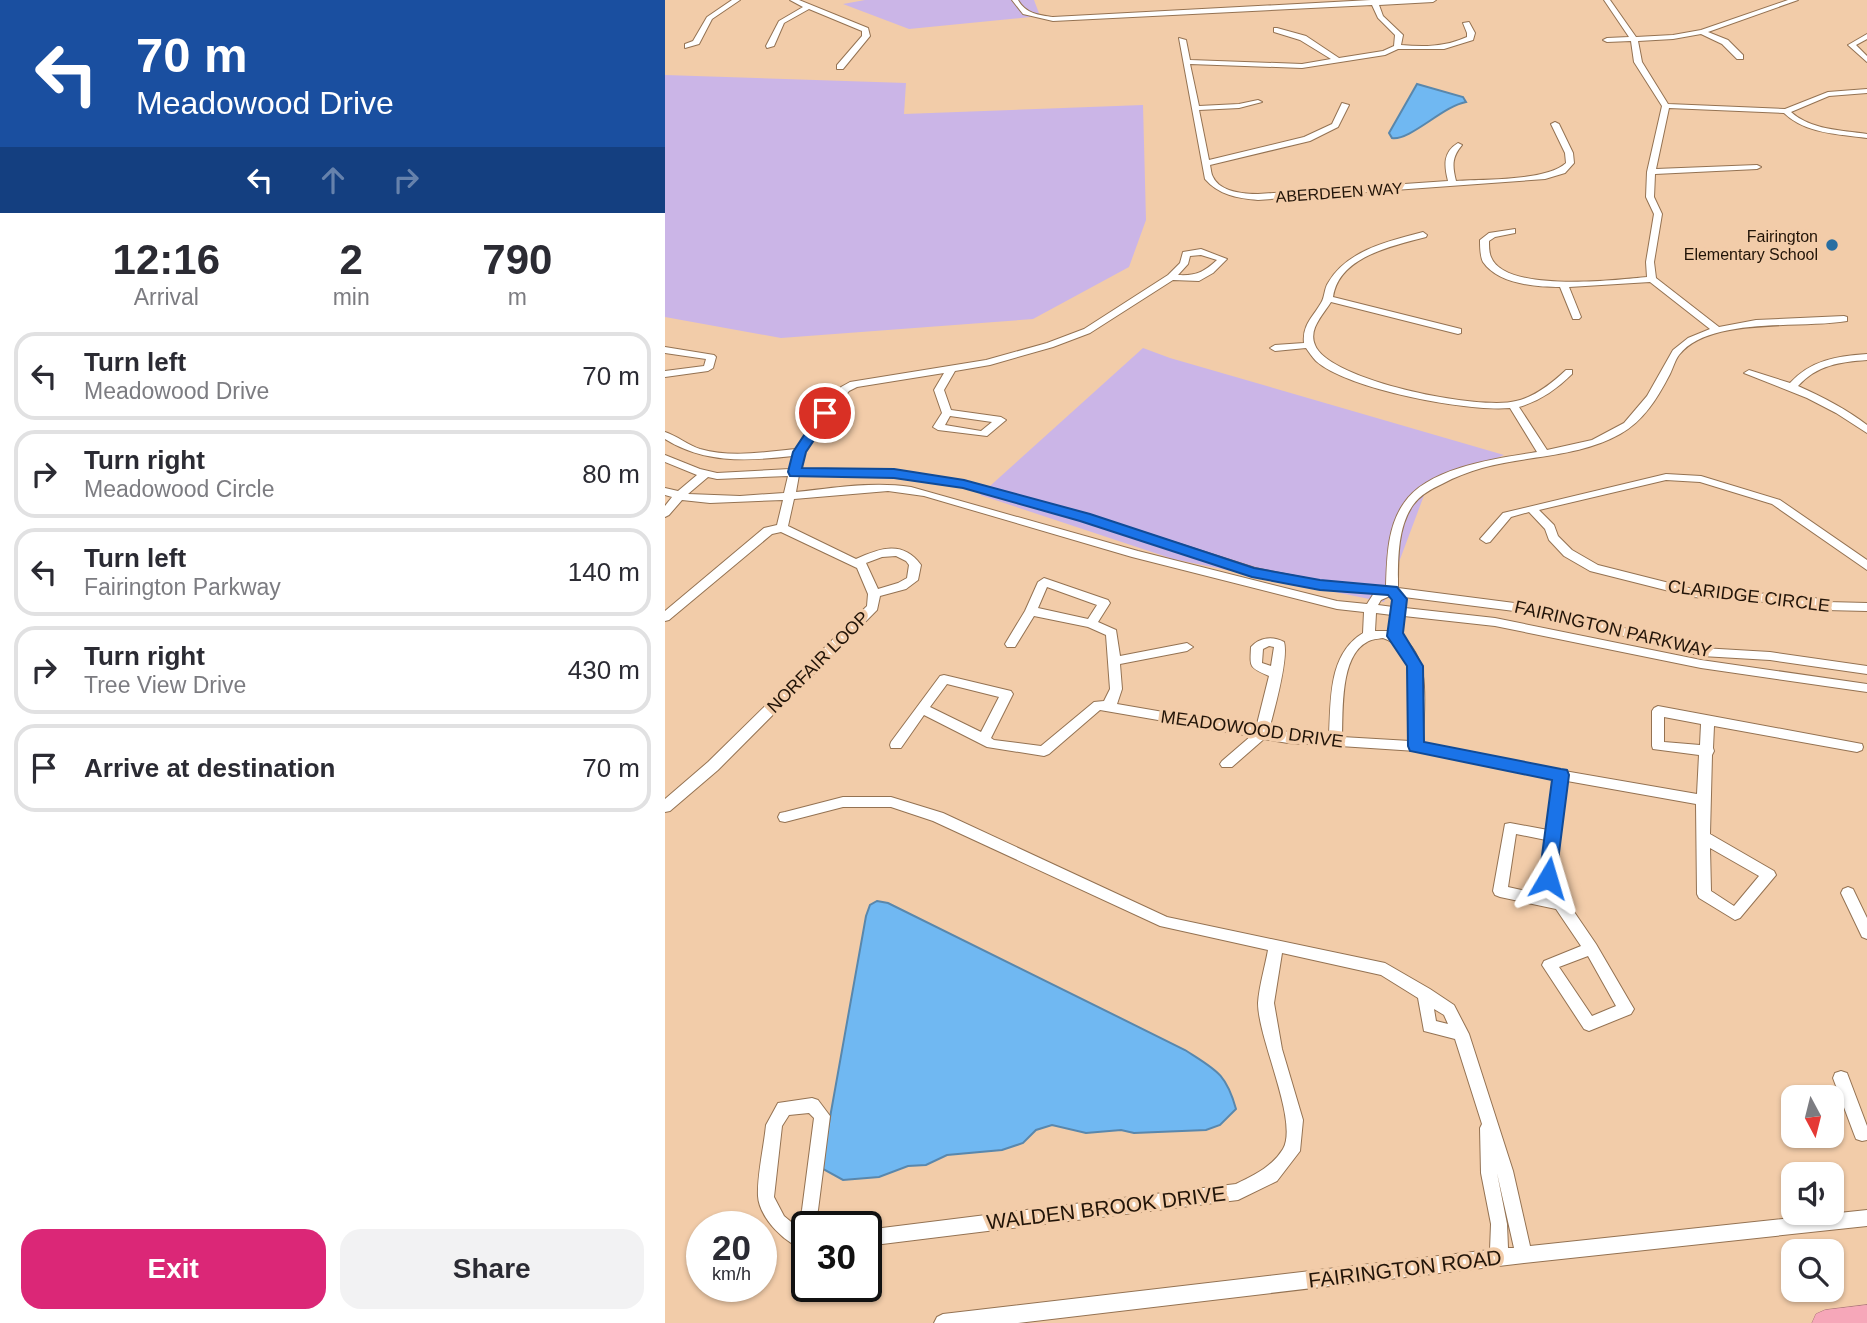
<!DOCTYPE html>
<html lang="en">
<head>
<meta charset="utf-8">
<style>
  :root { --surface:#fff; --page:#f2f2f3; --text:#2b2b33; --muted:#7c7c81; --line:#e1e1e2; --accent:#db2777 }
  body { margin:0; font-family:Helvetica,sans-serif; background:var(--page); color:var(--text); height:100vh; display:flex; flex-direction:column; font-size:26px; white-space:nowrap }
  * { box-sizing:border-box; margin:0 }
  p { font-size:23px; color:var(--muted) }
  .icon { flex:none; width:38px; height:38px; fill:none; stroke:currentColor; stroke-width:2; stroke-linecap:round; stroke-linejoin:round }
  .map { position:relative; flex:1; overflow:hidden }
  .drawer { display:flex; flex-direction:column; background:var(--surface); width:665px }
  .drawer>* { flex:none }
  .top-card { background:#1a4fa0; color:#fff; overflow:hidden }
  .needle { width:46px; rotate:173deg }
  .fabs { position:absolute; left:1116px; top:1085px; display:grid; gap:14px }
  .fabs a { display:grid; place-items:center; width:63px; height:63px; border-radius:14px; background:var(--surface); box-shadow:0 2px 5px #0004; font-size:35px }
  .speed { position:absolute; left:21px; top:1211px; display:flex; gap:14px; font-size:35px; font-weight:700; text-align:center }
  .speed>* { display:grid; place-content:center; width:91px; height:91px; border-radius:50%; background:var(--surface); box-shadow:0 2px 5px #0004; line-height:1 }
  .speed small { font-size:18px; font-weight:400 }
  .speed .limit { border:4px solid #111; border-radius:10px; background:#fff; color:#111 }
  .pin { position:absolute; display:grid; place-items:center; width:60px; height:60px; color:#fff; margin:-30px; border:4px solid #fff; border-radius:50%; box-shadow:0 2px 7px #0007 }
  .me { position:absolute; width:77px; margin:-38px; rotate:7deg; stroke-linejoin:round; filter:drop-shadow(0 0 5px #0008) }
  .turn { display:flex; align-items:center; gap:24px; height:147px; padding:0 21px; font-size:32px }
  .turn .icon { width:91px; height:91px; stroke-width:2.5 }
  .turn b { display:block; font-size:49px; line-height:60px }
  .lanes { display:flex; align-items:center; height:66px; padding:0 21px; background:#0003; justify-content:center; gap:35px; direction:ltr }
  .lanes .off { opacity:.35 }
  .eta { display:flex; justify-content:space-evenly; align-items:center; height:119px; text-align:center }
  .eta b { font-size:42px; font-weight:700; line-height:49px }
  .primary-button { display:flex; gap:14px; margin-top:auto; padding:14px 21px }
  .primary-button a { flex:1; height:80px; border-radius:21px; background:var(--accent); color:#fff; font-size:28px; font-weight:700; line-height:80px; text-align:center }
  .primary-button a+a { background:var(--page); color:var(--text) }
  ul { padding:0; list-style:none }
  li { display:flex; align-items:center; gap:21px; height:88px; margin:0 14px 10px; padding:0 7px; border:4px solid var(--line); border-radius:21px }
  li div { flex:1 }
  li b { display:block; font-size:26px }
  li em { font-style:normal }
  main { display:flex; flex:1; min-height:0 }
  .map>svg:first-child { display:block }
</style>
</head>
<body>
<main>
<section class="drawer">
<div class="top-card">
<div class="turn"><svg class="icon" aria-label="left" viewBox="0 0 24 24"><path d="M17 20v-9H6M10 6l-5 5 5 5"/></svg><div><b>70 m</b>Meadowood Drive</div></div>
<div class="lanes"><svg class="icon" aria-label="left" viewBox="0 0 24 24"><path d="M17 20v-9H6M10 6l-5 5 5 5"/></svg><svg class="icon off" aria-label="ahead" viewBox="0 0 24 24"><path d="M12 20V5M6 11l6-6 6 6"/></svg><svg class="icon off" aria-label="right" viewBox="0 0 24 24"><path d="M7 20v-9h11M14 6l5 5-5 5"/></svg></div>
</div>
<div class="eta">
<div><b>12:16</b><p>Arrival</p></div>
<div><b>2</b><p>min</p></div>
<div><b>790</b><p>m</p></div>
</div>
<ul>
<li><svg class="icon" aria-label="left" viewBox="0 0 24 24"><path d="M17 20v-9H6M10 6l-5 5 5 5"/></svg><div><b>Turn left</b><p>Meadowood Drive</p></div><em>70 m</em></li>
<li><svg class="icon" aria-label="right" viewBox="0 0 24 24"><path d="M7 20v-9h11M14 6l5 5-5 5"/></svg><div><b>Turn right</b><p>Meadowood Circle</p></div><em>80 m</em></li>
<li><svg class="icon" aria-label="left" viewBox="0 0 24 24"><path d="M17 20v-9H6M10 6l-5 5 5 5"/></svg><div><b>Turn left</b><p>Fairington Parkway</p></div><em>140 m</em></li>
<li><svg class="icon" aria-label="right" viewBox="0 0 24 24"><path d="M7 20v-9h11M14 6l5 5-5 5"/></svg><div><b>Turn right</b><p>Tree View Drive</p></div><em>430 m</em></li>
<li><svg class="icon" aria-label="arrive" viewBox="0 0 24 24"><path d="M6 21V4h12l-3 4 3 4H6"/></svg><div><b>Arrive at destination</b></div><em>70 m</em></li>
</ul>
<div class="primary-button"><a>Exit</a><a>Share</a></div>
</section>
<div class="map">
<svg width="1202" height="1323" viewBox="0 0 1202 1323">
  <rect width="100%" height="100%" fill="#f2cca9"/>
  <path fill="#cbb5e7" d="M200,0H369L375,16L244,29L178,4Z
    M0,75L241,83L239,114L478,105L481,220L464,267L368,319L116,338L0,317Z
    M478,348L505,358L839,455L761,490L719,602L508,559L315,495Z"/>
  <path fill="#70b8f2" stroke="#5987ac" stroke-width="2" d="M752,84L798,97L801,102C778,106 745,141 727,138L724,133Z
    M212,901L223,903L520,1050C551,1070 561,1073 571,1109L555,1125L541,1130L469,1133L456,1130L421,1133L387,1125L371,1130L358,1143L337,1150L282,1155L261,1165L243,1166L214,1177L178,1180L158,1169L159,1151L201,916L205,905Z"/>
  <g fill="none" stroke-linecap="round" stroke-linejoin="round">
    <g stroke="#947252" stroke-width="2">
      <path id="minor" d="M67,0H75L47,19L34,44L20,48V44L28,41L42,17Z
        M125,0H134L203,28L205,36L178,69H172V65L197,36V31L144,9L119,23L109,46L102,48L101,46L114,21L138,7Z
        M347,0H353C361,14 374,15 388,17L706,0H771L768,2L714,5L718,16L738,35L736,45C759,47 780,47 802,37V33L798,23L804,22L810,33L808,40L779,49H733L720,55L637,68L525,64L534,106L574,104L593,100L597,102L574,108L534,110L544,160L639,137L667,124L677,103L684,105L673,127L645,141L545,165C546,169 546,174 548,177C555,192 579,194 593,194L783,181C779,165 778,152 793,143L797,145C787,157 787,165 791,181C819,179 882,181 901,163L900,153L886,124L890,122L894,124L908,153L909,163L900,173L880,179L593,200C572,198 554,195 540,179L514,38L521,40L525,60L637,64L666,59L635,40L609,32V28H612L641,36L674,58L718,51L729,46L730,35L713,18L707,5L388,21L358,14Z
        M939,0H945L971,37L1008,35L1036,30L1123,0H1133L1043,32L1063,40L1078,55V59H1072L1057,44L1036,34L1008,39L973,41L977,62L1003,104L1120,109L1163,92L1202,89V93L1164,96L1126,112C1146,130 1176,130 1202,134V138C1173,134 1141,134 1119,113L1004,108L991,169L1092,165L1096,167L1092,169L990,174L989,197L997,214L989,262L991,278L1054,327L1091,320L1179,316L1182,317V321C1139,329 1044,316 1014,355C1010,360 1008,368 1005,374C993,397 979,421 955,434C912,458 863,455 817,468C803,472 790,477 777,484C766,489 755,495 748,505C732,528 733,561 733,588L873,606L1037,648L1105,652L1202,666V674L1105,660L1037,656L873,614L739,597L740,608L830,618L1036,660L1202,684V692L1036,668L830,626L739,616L736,636C768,660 758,707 758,743L853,763L1032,794L1034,755L988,749L987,746V711L989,708L993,706L1197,744L1198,747L1197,750L1192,752L1049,726L1048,748L1049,751L1047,755L1045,834L1109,871L1111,875L1075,918L1070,920L1034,898L1032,894L1031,804L902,781L888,897L901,900L931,944L966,1004L969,1009L966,1014L924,1031L919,1029L877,965L879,961L916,946L891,909L835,897L830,895L828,891L840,824L845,823L883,830L889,779L751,751L675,746L670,748L665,745L623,743L599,739L567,767H557L555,764L557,761L586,736L435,710L384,754L379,756L322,747L259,715L236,748H226L225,745L226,742L275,676L279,675L346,691L348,694L326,738L329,740L376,746L429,702L439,701L445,689L441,635L423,627L369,616L350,647H342L340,644L360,611L373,582L379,578L443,600L445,603L433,622L451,630L455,656L522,643L528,647L522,651L455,664L457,689L452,704L591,728L604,676C584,667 585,668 586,647C595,637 608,636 619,642C624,658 609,711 604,730L664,736C666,700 663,654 698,633L699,612L672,609L467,557L259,496L223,491L129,499L123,526L191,559C215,548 238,540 256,565L253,580L241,589L215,596L212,610L53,770L5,811L0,812V799L43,762L202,606L203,594L192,568L116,532L107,534L4,620L0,621V611L99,528L112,525L118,500L45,503L17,500L4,515L0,517V506L7,497L0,495V488L13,491L32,475L0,462V455L35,469L52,473L125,469L128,456C83,461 40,464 0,439V432C12,436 23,445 35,449C66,458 100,452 131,449L176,387L185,382L321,360L382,343L419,329L503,275L515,263L518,252L536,249L562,259L548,273L534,281L508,280L425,333L388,347L325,365L290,371L279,390L286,410L336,417L341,420L322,436L273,430L268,427L277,413L269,390L279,373L192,387L184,391L139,452L136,469L229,470L299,481L424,515L590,568L655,581L721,587C722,559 722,527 739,503C763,467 833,458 872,452L845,408C802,412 682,389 651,361C647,357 644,352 641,348L610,351L605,348L610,345L639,343C637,325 648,317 656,303C660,297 659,289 663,283C682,250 724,241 758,232L762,235L761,237C728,246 674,256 668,297L796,329V333L793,334L666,302C658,315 643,329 650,345C664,381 816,411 851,401C870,397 887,383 901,370H907V374C892,389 875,401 854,407L882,450L927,440L959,423L982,396L1008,350L1023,338L1045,329L985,282L904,287L916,317L914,319H908L895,287C871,287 833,284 818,262C815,256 815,246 815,240L824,233L850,229V233L830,237L824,241C824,246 824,253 826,257C840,293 951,280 982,277L981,262L989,214L981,197L982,172L997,106L969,62L966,41L942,42L938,40L942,38L964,37ZM536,255L552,260C539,272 531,276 513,275L523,264L525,256ZM285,416L327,422L316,431L280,425ZM134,475L229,476L298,487L416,519L588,576L655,589L709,593L702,604L672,601L473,551L246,487C208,481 169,488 131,492ZM123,476L119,493L75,496L23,494L43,477L52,479ZM231,556L241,561L244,565L242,578L233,583L213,589L201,563L217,557ZM382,587L432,605L423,619L373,608ZM725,596L729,600L728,607L713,605L716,600ZM711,613L727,615L725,631H710ZM718,638C758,651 746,709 745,741L677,737C678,710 675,656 702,642C707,639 712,639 718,638ZM604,646L609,647L606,666L597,663L598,649ZM282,684L334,697L316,732L265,707ZM999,717L1036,724L1035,745L999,742ZM851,834L881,840L875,894L843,887ZM1045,848L1094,876L1069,906L1046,891ZM923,956L951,1006L927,1016L894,967Z
        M1202,34V39L1191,45L1202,56V62L1183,45Z
        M0,347L49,355L51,357L48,368L43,371L0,377V371L39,366L41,359L0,353Z
        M1202,354V360C1175,362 1152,365 1133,386C1158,397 1181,409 1202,425V433L1171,413L1142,398L1079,373L1084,370L1125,383C1146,360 1172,356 1202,354Z
        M1001,474L1036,476L1115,500L1202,560V570L1107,504L1035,482L1001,480L874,510L889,525L893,536L907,550L933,565L1028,589L1147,597L1162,602L1202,603V611L1161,610L1146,605L1028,597L925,571L899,556L884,540L880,529L864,512L846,517L825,542L821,543L815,539L838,513Z
        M178,797H226L278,813L502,917L720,963L765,989L789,1005L804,1034L848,1171L865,1246L1202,1210V1226L859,1263L353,1323H269L272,1317L278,1314L825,1250L826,1224L816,1173L815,1128L817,1124L790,1039L759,1031L753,998L716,975L617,953L609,1003L617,1049L638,1120L635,1151L612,1181L573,1200L201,1246V1230L571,1184C589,1175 607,1167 618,1149C634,1122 593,1039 593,1003C594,986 600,967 603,950L495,926L268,821L226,807H178L120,822L115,821L113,817L115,813L120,812ZM769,1009L779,1015L783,1024L771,1021ZM832,1173L849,1248H843L842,1224Z
        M1183,887L1188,889L1202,918V939L1197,937L1176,893L1178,889Z
        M1176,1071L1182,1073L1202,1126V1140L1197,1141L1191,1139L1189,1134L1168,1078L1170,1073Z
        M147,1098L153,1100L165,1116L153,1210L148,1227H142V1249C121,1246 94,1217 93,1196C92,1176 99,1146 101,1125L113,1103ZM144,1113L149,1118L137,1210L131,1226L119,1216L109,1197L117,1126L124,1115Z"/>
    </g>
    <g stroke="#ac747b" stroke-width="1">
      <path id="highway" d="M1202,1305V1323H1147L1151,1314L1160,1310Z"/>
    </g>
    <use href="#minor" fill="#fff" fill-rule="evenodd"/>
    <use href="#highway" fill="#f6a7b9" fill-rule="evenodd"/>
  </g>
  <path fill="#1a73e8" stroke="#114b97" stroke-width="2" d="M160,409L167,413L141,452L137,468L229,469L299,480L425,514L589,568L655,580L732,587L742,599L738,633L758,666L759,742L896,769L902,770L904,775L890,884L883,886L877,884L874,878L887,780L745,751L743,746L742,666L722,636L727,600L723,595L655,590L587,577L415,521L298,488L229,478L125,476L123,472L128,452L155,411Z"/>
  <circle fill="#276ea2" stroke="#f2cca9" stroke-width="2.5" cx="1167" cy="245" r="7"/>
  <g text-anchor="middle" stroke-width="7" stroke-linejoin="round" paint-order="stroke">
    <g font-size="16" fill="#221408" stroke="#f2cca9">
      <text transform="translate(674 192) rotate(-4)" y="6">ABERDEEN WAY</text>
    </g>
    <g font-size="16" fill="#221408" stroke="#f2cca9" text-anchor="end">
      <text x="1153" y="242">Fairington<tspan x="1153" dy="18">Elementary School</tspan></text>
    </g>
    <g font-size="18" fill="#221408" stroke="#f2cca9">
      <text transform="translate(1084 596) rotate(7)" y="6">CLARIDGE CIRCLE</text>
      <text transform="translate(948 629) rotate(13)" y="6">FAIRINGTON PARKWAY</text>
      <text transform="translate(153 662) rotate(-45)" y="6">NORFAIR LOOP</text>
      <text transform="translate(587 729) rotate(8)" y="6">MEADOWOOD DRIVE</text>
    </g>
    <g font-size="21" fill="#221408" stroke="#f2cca9">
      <text transform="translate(441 1208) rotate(-7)" y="7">WALDEN BROOK DRIVE</text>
      <text transform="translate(740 1269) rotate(-7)" y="7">FAIRINGTON ROAD</text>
    </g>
  </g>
</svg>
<div class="fabs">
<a><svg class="needle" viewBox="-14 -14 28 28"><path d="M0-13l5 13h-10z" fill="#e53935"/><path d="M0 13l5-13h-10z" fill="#7c7c81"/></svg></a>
<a><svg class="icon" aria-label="sound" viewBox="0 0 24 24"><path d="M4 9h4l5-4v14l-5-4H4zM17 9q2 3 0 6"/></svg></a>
<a><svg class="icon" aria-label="search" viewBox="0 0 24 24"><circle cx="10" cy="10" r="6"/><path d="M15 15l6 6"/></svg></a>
</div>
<div class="speed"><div>20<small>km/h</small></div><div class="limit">30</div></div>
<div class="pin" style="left:160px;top:413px;background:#d93025"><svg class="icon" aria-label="arrive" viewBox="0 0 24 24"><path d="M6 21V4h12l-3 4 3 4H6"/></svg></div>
<svg class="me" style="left:883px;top:878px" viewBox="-20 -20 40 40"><path d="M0-17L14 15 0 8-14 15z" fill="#1a73e8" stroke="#fff" stroke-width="4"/></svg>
</div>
</main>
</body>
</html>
